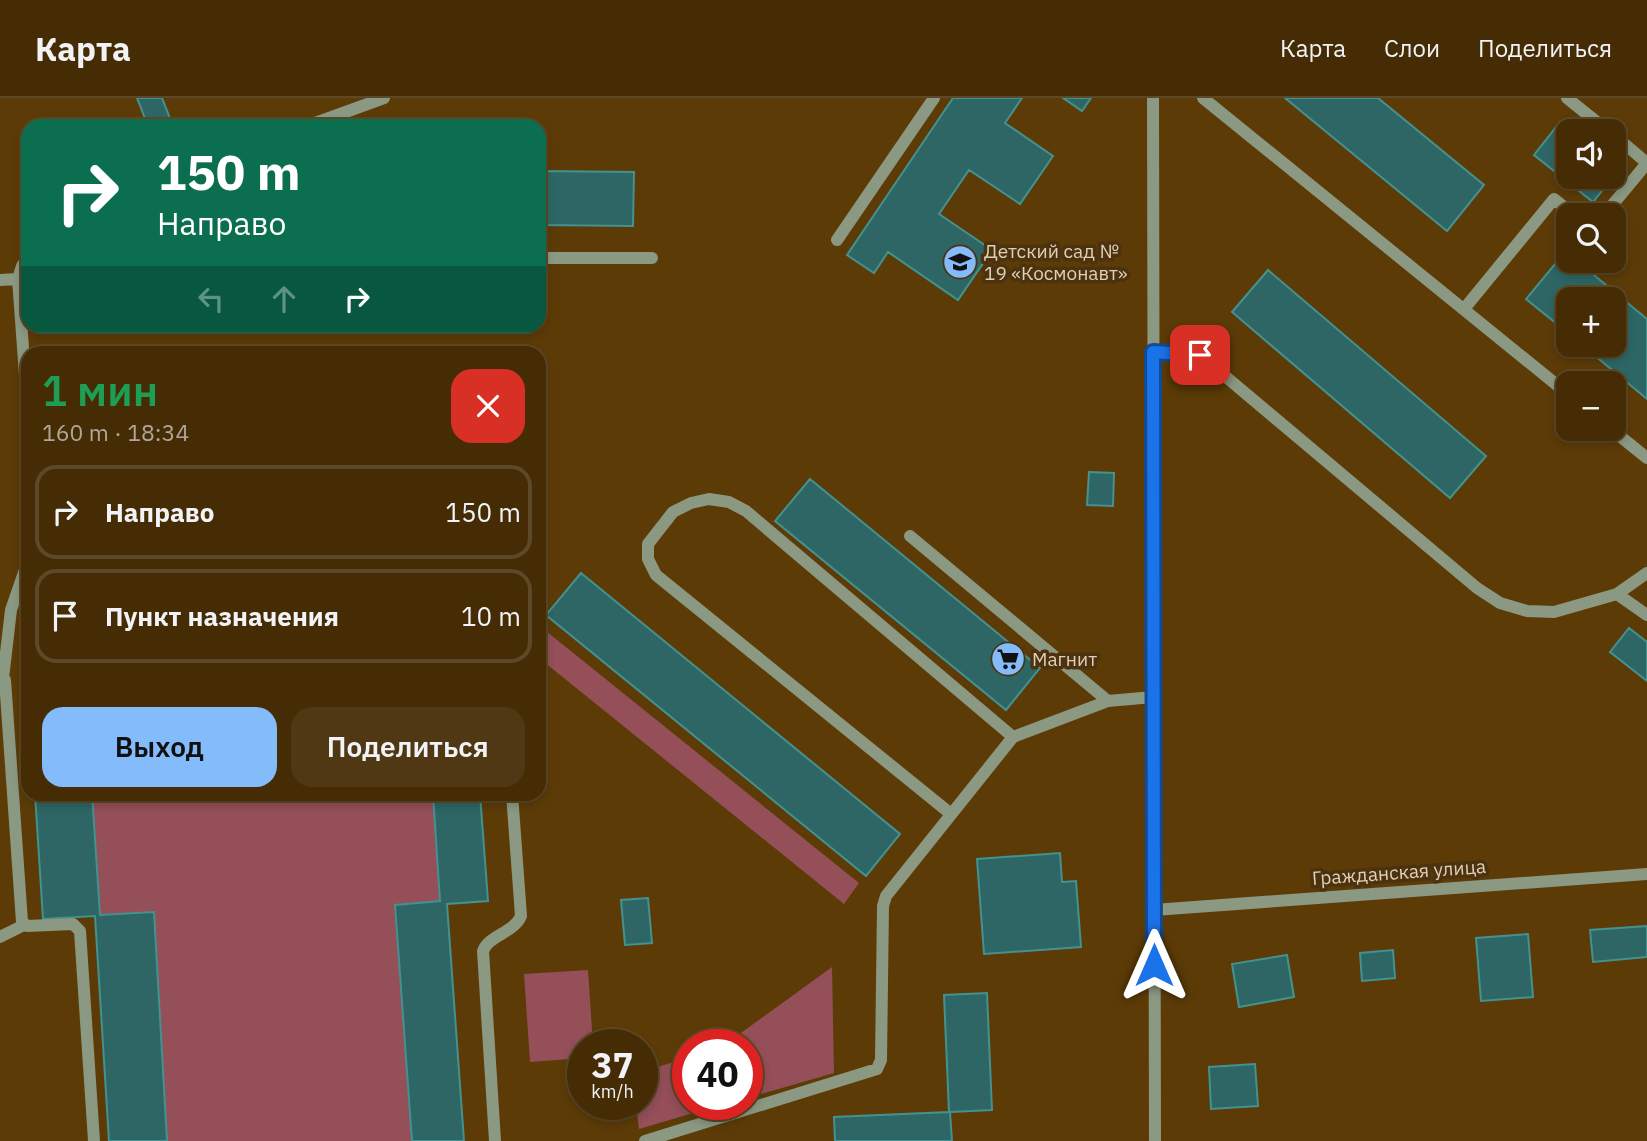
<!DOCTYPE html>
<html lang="ru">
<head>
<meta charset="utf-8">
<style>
  :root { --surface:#452c05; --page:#4f3813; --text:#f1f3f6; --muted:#b0a79a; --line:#5d4827; --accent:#84bcfb }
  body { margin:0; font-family:"IBM Plex Sans",sans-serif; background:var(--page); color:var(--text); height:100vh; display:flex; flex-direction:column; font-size:26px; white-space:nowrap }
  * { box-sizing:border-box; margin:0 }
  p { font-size:23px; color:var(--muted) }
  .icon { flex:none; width:38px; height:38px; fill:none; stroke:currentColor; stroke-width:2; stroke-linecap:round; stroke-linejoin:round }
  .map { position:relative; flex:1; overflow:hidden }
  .panel { position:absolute; left:21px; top:248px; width:525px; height:455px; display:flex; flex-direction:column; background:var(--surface); border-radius:21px; box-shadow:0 4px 10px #0003,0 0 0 2px var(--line) }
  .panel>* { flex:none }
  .banner { position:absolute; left:21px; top:21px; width:525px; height:214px; border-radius:21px; box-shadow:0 4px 10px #0003,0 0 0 2px var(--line); background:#0b6e4f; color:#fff; overflow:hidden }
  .buttons { position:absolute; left:1556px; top:21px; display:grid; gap:14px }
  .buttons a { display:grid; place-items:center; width:70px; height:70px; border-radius:14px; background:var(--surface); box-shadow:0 4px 10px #0003,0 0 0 2px var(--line); font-size:35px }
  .speed { position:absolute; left:567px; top:931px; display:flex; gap:14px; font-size:35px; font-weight:700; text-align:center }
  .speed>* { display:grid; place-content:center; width:91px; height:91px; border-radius:50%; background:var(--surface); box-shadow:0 4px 10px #0003,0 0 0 2px var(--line); line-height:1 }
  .speed small { font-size:18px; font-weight:400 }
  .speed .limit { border:10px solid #d22; background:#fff; color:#111 }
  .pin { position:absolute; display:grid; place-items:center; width:60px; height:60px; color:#fff; margin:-30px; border-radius:14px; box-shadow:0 4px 10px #0006 }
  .me { position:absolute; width:77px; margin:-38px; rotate:0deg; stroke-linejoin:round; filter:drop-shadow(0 0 5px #0008) }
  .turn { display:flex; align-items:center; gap:24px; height:147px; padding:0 21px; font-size:32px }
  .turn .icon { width:91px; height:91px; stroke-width:2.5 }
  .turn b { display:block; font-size:49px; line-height:60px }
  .lanes { display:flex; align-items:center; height:66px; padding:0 21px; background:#0003; justify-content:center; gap:35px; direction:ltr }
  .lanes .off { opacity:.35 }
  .round { display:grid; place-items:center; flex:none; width:74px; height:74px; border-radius:21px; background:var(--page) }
  .summary { display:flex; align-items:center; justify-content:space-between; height:119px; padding:0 21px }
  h1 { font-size:42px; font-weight:600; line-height:52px; color:#1e9e55 }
  .primary-button { display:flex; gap:14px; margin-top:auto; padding:14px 21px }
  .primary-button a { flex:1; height:80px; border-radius:21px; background:var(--accent); color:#111; font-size:28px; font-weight:600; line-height:80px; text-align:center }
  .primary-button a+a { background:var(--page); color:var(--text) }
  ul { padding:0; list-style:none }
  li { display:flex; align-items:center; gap:21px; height:94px; margin:0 14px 10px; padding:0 7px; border:4px solid var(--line); border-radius:21px }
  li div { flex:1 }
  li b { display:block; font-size:26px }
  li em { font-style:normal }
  header { display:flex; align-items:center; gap:42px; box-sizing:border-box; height:98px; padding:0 35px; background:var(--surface); border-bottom:2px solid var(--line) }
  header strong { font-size:33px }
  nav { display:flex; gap:38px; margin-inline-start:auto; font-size:24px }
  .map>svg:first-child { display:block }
</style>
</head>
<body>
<header>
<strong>Карта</strong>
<nav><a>Карта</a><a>Слои</a><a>Поделиться</a></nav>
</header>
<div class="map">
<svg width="1647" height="1043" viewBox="0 0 1647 1043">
  <rect width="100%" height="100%" fill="#5c3b07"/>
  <path fill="#944f59" d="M541,529L859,785L844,806L539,560V532Z
    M92,697H433L440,803L395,807L412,1043H167L154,814L100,817Z
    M832,869L834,975L747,1000V947H723L727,945Z
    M588,872L593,947H583V960L530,964L524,876Z
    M688,959V1006H724L639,1031L636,1006H642V985L655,970Z"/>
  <path fill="#2d6664" stroke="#43928f" stroke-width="2" d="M137,0H162L173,28H148Z
    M953,0H1022L1005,25L1053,58L1020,106L969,72L939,116L992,152L958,202L888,154L874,175L847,157Z
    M1063,0H1091L1082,13Z
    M1285,0H1378L1484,87L1447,133Z
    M1560,24L1571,33H1568V79H1613L1593,104L1534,57Z
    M539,73L634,74L633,128L539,127Z
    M1565,154L1568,156V163H1577L1647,221V301L1582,247H1614V201H1568V235L1526,201Z
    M1268,172L1486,358L1450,400L1232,214Z
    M1089,374L1114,375L1113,408L1087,407Z
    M810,381L1040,570L1006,612L775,423Z
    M581,475L900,736L866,778L546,517Z
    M1629,530L1647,544V583L1610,554Z
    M35,696H92L100,817L154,814L167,1043H109L95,818L43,821Z
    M433,696H480L488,803L447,806L464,1043H412L395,807L440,803Z
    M1060,755L1062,784L1076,783L1081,849L984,856L977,761Z
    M648,800L652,845L625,847L621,802Z
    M1647,828V859L1593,864L1590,832Z
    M1528,836L1533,899L1481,903L1476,840Z
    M1393,852L1395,880L1362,883L1360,855Z
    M1287,857L1294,899L1239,909L1232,866Z
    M987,895L992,1012L950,1014L952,1043H835L834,1019L949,1014L944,897Z
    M1255,966L1258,1008L1211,1011L1209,969Z"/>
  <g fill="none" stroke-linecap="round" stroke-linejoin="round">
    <path stroke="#8b9882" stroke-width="12" d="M1153,0L1155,1043
      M1203,0L1568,296
      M1567,0L1608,33
      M307,28L384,0
      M1614,37L1647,65
      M1604,117L1647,65
      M837,142L934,0
      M28,159L22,168L18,181L28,318
      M539,160H652
      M0,182L18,181
      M1464,211L1554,101L1574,117
      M1153,254L1200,257L1477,490L1500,505L1527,513L1554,514L1617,496L1647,475
      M1611,331L1647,360
      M910,438L1108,603
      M1617,496L1647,517
      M0,579L5,582L22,824L27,828L73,826L80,833L94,1043
      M3,580L11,512L28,463
      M951,716L656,477L648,461V446L673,414L691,405L709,401L729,404L746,413L1013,639
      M1154,812L1647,776
      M0,839L24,827
      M495,1043L483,853C489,837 514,835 521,818L512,696
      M645,1043L877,971L881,962L883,808L886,798L1013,639L1108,603L1153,599"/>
  </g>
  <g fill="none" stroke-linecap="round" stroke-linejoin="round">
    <g stroke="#114b97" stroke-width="18">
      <path id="route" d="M1154,867L1153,254L1200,257"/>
    </g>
    <use href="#route" stroke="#1a73e8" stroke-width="12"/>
  </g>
  <defs>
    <g id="school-disc" transform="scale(1.75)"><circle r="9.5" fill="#84bcfb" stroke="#4c330f"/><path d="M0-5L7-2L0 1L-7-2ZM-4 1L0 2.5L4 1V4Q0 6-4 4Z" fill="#111"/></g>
    <g id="supermarket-disc" transform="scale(1.75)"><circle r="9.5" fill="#84bcfb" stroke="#4c330f"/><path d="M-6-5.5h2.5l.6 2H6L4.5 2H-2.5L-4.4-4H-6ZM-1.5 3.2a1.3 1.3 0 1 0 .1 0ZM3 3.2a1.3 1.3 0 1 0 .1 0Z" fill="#111"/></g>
  </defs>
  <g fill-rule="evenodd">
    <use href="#school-disc" x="960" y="164"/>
    <use href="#supermarket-disc" x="1008" y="561"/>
  </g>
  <g text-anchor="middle" stroke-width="7" stroke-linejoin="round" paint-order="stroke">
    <g font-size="19" fill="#e2ceb7" stroke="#4c330f" text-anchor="start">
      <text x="984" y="160">Детский сад №<tspan x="984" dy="22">19 «Космонавт»</tspan></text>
      <text x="1032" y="568">Магнит</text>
    </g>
    <g font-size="19" fill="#e2ceb7" stroke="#4c330f">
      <text transform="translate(1399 774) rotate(-4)" y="7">Гражданская улица</text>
    </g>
  </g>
</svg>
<div class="buttons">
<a><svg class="icon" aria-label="sound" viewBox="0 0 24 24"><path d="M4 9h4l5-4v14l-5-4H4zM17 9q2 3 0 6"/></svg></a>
<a><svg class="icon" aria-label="search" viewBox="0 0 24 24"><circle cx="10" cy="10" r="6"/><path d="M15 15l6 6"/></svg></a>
<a>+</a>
<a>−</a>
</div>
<div class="speed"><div>37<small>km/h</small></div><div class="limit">40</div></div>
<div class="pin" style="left:1200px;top:257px;background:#d93025"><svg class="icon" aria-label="arrive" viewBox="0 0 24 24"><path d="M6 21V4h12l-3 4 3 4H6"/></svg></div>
<svg class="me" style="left:1154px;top:867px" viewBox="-20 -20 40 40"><path d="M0-17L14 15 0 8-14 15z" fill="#1a73e8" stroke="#fff" stroke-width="4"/></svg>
<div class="banner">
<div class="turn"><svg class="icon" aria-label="right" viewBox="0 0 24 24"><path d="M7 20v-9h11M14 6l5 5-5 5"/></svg><div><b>150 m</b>Направо</div></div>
<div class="lanes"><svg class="icon off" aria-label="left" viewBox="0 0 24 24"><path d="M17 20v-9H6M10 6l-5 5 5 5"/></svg><svg class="icon off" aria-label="ahead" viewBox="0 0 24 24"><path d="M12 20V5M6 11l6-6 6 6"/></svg><svg class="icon" aria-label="right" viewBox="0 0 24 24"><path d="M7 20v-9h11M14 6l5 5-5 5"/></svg></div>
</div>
<section class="panel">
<div class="summary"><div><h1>1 мин</h1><p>160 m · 18:34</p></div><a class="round" style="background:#d93025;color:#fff"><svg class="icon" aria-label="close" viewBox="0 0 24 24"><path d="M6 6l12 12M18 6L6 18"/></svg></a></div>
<ul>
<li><svg class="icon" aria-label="right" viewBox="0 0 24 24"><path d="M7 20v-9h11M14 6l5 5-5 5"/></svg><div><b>Направо</b></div><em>150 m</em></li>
<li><svg class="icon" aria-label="arrive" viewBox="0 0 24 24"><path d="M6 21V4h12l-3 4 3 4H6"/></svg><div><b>Пункт назначения</b></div><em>10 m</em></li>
</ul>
<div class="primary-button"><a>Выход</a><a>Поделиться</a></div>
</section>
</div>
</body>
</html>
